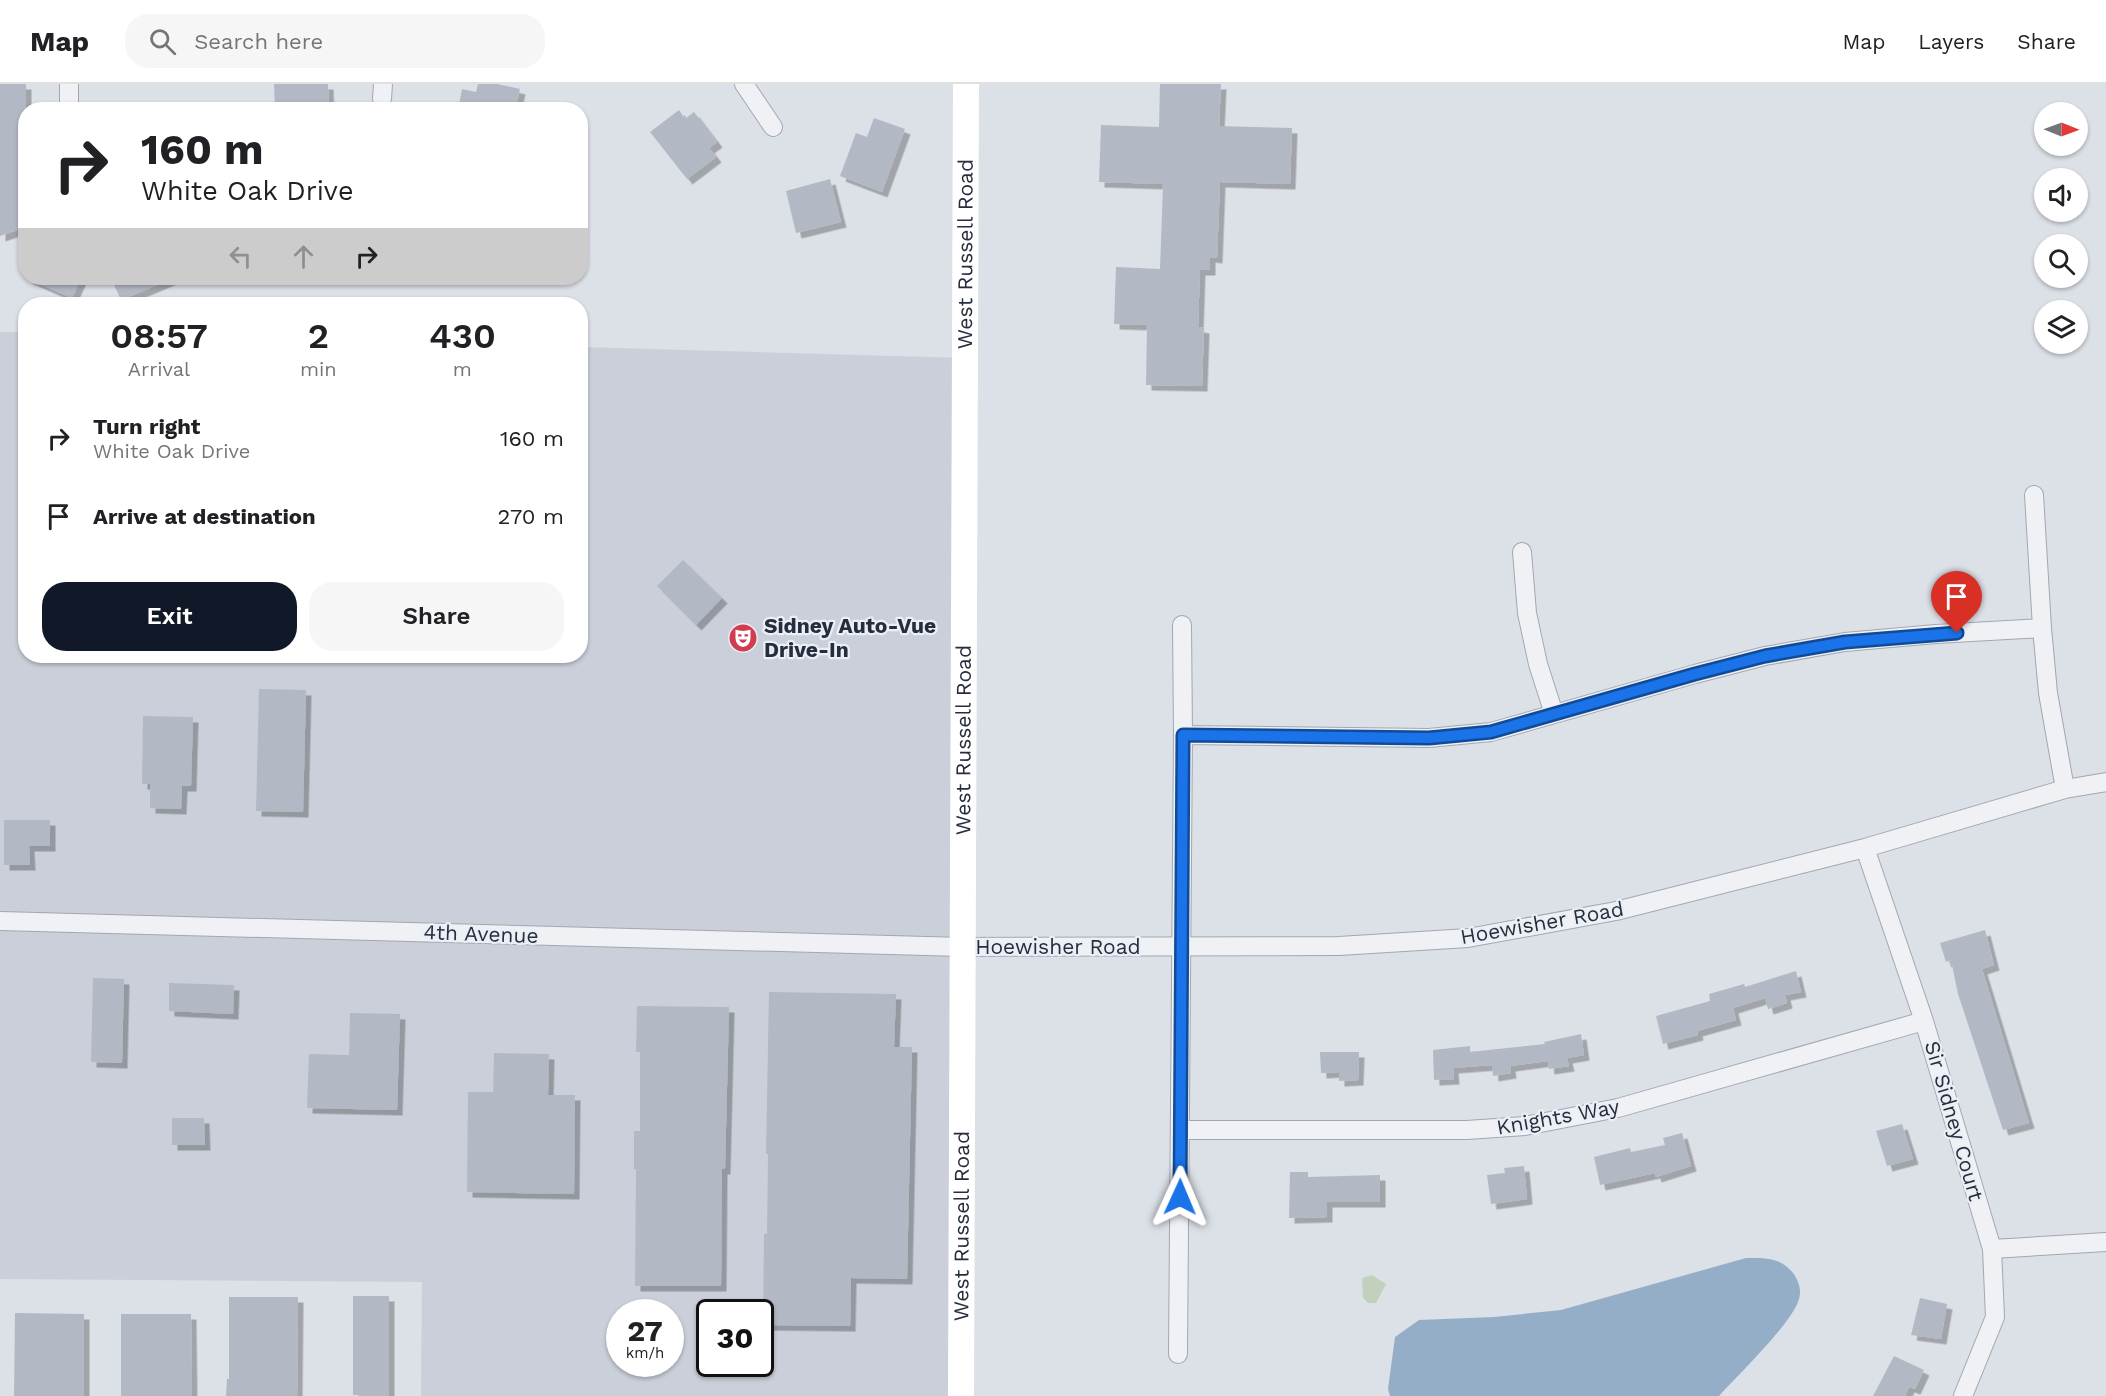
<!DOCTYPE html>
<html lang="en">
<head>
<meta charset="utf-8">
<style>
  :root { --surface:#fff; --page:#f6f6f6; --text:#202124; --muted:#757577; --line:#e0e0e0; --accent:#111827 }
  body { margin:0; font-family:"Work Sans",sans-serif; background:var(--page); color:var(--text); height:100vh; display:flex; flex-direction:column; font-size:22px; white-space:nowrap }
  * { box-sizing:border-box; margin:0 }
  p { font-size:20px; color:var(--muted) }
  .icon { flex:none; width:33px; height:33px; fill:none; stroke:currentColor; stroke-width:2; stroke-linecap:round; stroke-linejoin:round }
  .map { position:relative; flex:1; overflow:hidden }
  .drawer { position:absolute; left:18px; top:213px; width:570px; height:366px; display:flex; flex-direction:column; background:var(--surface); border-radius:24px; box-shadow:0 2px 4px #0004 }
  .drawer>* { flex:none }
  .guide { position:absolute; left:18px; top:18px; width:570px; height:183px; border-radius:24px; box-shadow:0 2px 4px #0004; background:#fff; color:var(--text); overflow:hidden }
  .needle { width:39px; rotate:91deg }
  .fabs { position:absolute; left:2034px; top:18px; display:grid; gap:12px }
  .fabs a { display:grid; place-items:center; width:54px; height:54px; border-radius:50%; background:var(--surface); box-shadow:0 2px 4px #0004; font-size:30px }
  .speed { position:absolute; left:606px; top:1215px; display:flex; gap:12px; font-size:30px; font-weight:700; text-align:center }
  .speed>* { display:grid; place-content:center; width:78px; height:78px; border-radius:50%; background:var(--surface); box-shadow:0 2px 4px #0004; line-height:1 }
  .speed small { font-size:15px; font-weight:400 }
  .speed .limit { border:3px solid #111; border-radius:9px; background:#fff; color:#111 }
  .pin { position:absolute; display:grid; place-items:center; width:51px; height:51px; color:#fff; margin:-62px -26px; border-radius:50% 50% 50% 0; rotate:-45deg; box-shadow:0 0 6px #0007 }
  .pin .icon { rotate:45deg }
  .me { position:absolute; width:66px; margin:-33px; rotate:1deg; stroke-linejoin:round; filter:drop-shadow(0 0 4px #0008) }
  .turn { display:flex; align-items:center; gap:21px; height:126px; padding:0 24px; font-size:27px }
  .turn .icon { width:78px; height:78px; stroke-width:2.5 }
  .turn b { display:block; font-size:42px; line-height:51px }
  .lanes { display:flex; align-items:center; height:57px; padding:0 24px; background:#0003; justify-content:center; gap:30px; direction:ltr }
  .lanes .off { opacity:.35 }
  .eta { display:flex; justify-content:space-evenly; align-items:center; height:102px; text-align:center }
  .eta b { font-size:36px; font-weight:600; line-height:42px }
  .primary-button { display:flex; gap:12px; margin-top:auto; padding:12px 24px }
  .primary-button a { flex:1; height:69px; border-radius:24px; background:var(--accent); color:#fff; font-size:24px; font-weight:600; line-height:69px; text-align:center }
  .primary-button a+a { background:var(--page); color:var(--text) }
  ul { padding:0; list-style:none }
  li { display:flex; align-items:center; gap:18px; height:78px; padding:0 24px }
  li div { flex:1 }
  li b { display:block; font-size:22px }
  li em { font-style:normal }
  header { display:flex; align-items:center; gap:36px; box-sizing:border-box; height:84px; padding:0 30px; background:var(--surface); border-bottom:2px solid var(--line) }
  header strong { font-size:28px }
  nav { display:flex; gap:33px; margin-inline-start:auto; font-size:21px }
  .search { width:420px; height:54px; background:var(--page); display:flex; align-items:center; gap:15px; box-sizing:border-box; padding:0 21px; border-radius:24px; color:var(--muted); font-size:22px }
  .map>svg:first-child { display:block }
</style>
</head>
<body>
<header>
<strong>Map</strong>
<div class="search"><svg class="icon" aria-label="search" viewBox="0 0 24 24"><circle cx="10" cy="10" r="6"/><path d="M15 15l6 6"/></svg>Search here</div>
<nav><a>Map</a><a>Layers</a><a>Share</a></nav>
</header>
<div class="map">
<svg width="2106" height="1312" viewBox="0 0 2106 1312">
  <defs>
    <filter id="shadow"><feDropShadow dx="5.5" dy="5.5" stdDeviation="0" flood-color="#0004"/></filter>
  </defs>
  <rect width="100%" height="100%" fill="#dce0e7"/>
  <path fill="#cacfd9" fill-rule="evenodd" d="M0,248H25L26,572H580L581,263L965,274L961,1312H421L422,1198L0,1195ZM620,1228H670V1280H620ZM710,1228H760V1280H710Z"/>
  <path fill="#c2d1bd" d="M1372,1191L1386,1200L1376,1219H1368L1363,1214L1362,1194Z"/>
  <path fill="#95aec8" d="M1746,1174C1765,1174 1780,1173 1793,1189C1798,1196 1802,1205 1799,1215C1793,1238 1738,1291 1719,1312H1390L1388,1305L1395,1253L1419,1236L1494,1233L1561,1226Z"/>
  <path fill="#b3b9c4" filter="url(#shadow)" d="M0,0H26V77H17L26,100V143L0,152Z
    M274,0H328L329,26H275Z
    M478,0H497L520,5L515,26H458L462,5L476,8Z
    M1160,0H1221L1219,42L1292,44L1290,100L1220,98L1217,174L1210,173V186H1200L1198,243L1204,244L1202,302L1146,301L1147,241L1114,240L1116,183L1160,185L1163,100L1099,98L1101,41L1159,43Z
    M679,26L685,35L694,28L717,58L709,64L716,73L687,95L650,48Z
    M874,34L905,45L882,108L840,92L856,49L867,53Z
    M830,95L841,138L796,149L786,107Z
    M26,194H81L72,214Z
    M111,194H174L121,216Z
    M683,476L722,514L696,541L657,502Z
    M259,605L306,606L303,728L256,727Z
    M143,632L193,633L191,702H182L181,725L150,724V700H142Z
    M4,736H50V762H29L30,781H4Z
    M1985,846L1994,881L1982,885L2029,1039L2003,1046L1958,910L1951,876L1946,878L1940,859Z
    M1796,887L1801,908L1785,911L1787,919L1768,925L1765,914L1733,924L1736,936L1697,947L1698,951L1663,960L1656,932L1710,917L1709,910L1744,900L1745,903Z
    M93,894L124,895L122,979L91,978Z
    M169,899L234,901L233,930L169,927Z
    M769,908L896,910L894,963H912L907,1195L851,1194L850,1242L763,1241L764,1150H767L768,1070H766Z
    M637,922L729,923L725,1085H722L721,1202H635L636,1085H634V1047H640V968H636Z
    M350,929L400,930L397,1026L307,1024L309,970L349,971Z
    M1581,950L1584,971L1567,974L1569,982L1549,985L1548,977L1510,982L1511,989L1493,992L1492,981L1453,984L1454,995L1434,996L1433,966L1470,962V968L1545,960L1544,958Z
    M1320,968H1359L1358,996L1339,997V988L1321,989Z
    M494,969L549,970L548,1011H575L574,1110L467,1108L468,1008H493Z
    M172,1034H204L205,1061H172Z
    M1902,1040L1913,1075L1887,1082L1876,1047Z
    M1682,1049L1691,1082L1656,1093L1655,1089L1600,1101L1594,1073L1630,1064L1631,1068L1665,1061L1663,1054Z
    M1524,1082L1527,1115L1491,1120L1487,1091L1505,1089L1504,1084Z
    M1290,1088H1308V1093L1380,1091V1118H1327V1133L1289,1134Z
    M353,1212H389V1312L353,1311Z
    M229,1213H298L297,1312H226L227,1295H229Z
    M1920,1214L1947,1220L1941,1255L1911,1251Z
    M15,1229L84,1230V1312H14Z
    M121,1230H191L192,1312H121Z
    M1894,1272L1924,1286L1915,1305L1909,1303L1905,1312H1873Z"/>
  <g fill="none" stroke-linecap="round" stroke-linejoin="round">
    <g stroke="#a2a7b1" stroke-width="20">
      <path id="street" d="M744,0L773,43
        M382,15L383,0
        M69,26V0
        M2034,411L2042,544L2048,609L2065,705
        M1522,468L1527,529L1538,580L1554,630
        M1183,651L1429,654L1491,648L1695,590L1765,572L1845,558L1936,550L2042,544
        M1865,764L1924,937L1992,1165L1995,1233L1963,1312
        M0,837L963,863L1339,862L1468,854L1616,827L1865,764L2065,705L2106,698
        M1181,1046H1467L1525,1042L1618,1024L1924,937
        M1992,1165L2106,1158
        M1178,1270L1183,651L1182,541"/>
    </g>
    <use href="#street" stroke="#eff1f5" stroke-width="18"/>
    <path stroke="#fff" stroke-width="26" id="s1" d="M961,1312L966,0"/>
  </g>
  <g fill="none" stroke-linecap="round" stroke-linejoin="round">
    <g stroke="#114b97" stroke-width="15">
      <path id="route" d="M1180,1113L1183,651L1429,654L1491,648L1695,590L1765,572L1845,558L1957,549"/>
    </g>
    <use href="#route" stroke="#1a73e8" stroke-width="10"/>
  </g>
  <defs>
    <g id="theatre-disc" transform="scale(1.5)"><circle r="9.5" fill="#d13c51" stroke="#ebeff5"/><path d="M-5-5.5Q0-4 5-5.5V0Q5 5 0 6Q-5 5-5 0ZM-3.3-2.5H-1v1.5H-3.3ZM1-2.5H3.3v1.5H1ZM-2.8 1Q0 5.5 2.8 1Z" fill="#fff"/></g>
  </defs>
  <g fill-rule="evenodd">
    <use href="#theatre-disc" x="743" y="554"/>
  </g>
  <g text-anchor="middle" stroke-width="4.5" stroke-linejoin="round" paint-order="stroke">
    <g font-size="21" fill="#262e3d" stroke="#ebeff5">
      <text dy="7" stroke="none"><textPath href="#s1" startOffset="1142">West Russell Road</textPath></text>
      <text dy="7" stroke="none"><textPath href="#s1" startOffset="656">West Russell Road</textPath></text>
      <text transform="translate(1542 839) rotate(-10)" y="7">Hoewisher Road</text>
      <text transform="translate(481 850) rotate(2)" y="7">4th Avenue</text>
      <text x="1058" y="870">Hoewisher Road</text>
      <text transform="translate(1558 1033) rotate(-10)" y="7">Knights Way</text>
      <text transform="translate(1954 1037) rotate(74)" y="7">Sir Sidney Court</text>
      <text dy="7" stroke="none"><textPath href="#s1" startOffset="170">West Russell Road</textPath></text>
    </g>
    <g font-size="21" font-weight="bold" fill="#262e3d" stroke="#ebeff5" text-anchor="start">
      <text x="764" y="549">Sidney Auto-Vue<tspan x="764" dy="24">Drive-In</tspan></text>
    </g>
  </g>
</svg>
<div class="fabs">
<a><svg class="needle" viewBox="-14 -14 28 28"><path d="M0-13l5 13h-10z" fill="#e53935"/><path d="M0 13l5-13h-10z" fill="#757577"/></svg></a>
<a><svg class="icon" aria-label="sound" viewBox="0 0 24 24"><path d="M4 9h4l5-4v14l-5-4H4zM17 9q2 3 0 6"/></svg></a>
<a><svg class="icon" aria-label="search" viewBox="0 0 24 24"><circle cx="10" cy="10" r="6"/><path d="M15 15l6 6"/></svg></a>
<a><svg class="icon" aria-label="layers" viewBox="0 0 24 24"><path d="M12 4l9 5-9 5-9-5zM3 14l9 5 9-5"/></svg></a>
</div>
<div class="speed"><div>27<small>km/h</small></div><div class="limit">30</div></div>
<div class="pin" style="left:1957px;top:549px;background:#d93025"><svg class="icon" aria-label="arrive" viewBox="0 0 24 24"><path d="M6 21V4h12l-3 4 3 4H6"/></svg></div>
<svg class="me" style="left:1180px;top:1113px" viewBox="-20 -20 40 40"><path d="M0-17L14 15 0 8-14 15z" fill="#1a73e8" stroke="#fff" stroke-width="4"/></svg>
<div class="guide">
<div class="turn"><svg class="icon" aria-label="right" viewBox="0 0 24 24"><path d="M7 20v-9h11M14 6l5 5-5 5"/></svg><div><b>160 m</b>White Oak Drive</div></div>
<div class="lanes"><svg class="icon off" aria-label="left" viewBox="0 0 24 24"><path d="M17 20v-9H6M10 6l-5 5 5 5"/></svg><svg class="icon off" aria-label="ahead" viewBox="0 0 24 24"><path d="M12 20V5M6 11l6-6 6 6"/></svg><svg class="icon" aria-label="right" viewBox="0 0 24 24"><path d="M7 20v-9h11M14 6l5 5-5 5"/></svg></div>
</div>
<section class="drawer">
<div class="eta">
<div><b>08:57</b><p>Arrival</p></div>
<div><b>2</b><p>min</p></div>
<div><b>430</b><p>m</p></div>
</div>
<ul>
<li><svg class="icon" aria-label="right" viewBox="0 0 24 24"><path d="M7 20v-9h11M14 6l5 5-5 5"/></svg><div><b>Turn right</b><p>White Oak Drive</p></div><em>160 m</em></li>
<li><svg class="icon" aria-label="arrive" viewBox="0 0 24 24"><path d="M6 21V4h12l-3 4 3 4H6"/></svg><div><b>Arrive at destination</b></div><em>270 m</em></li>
</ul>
<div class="primary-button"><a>Exit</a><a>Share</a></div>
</section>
</div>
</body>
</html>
